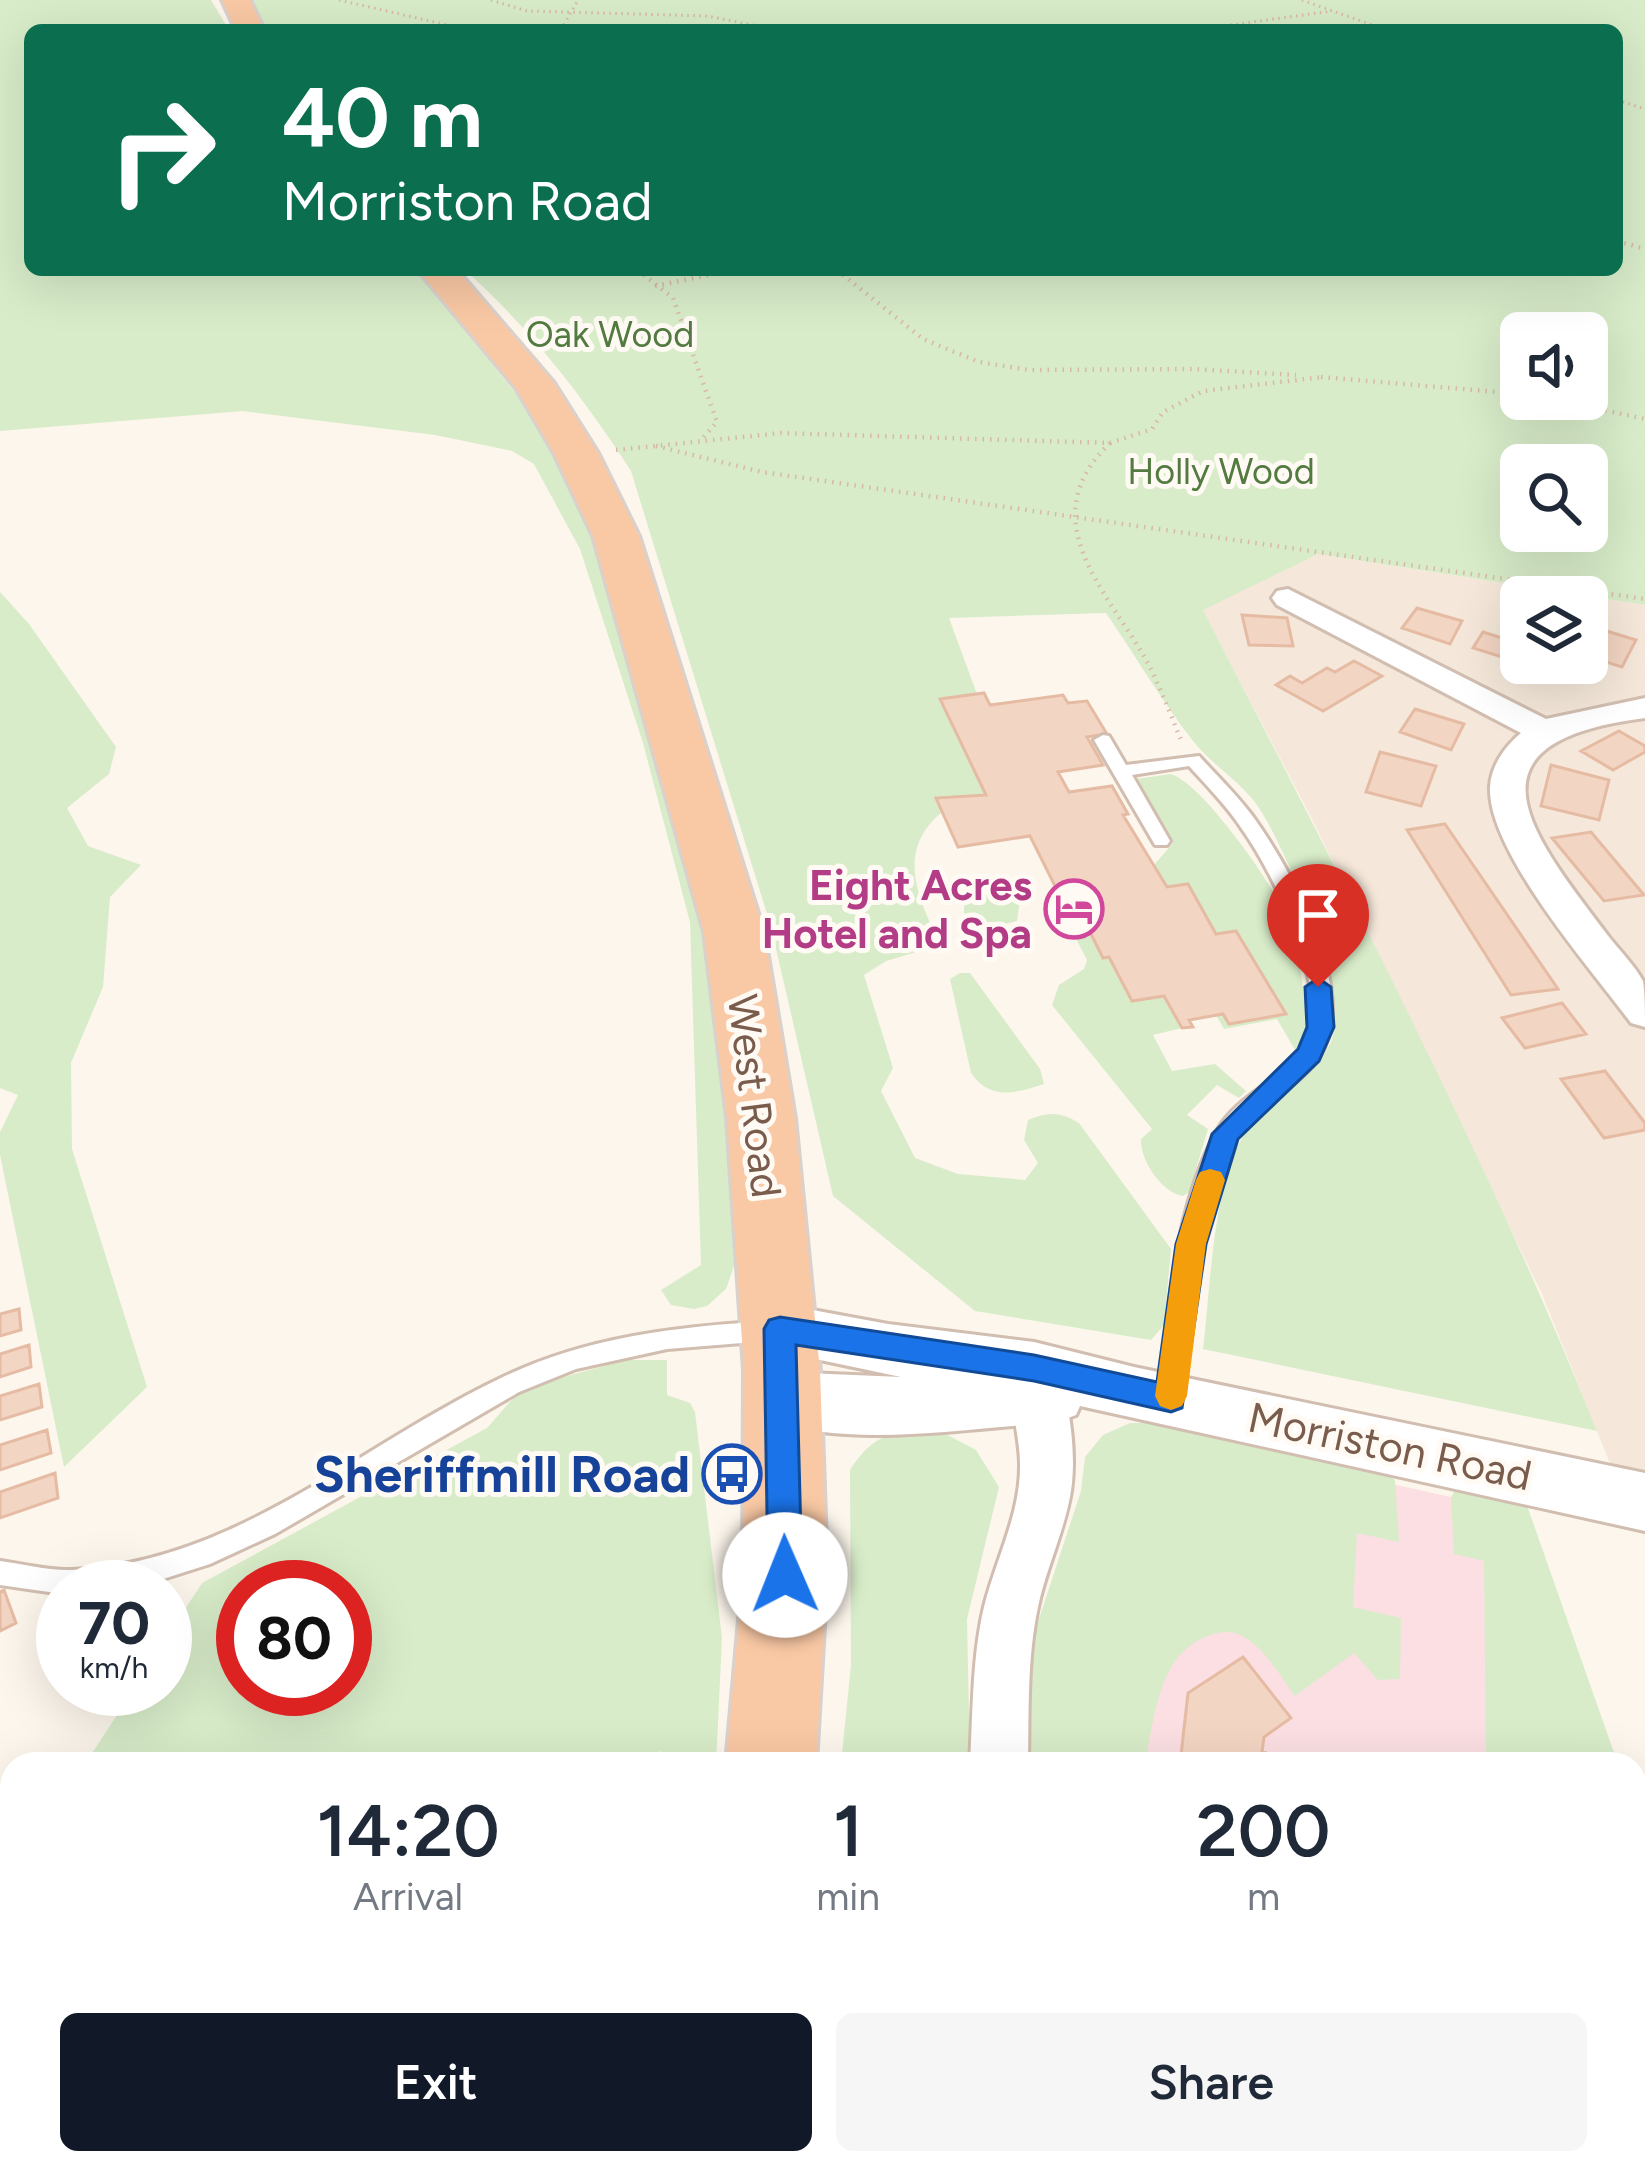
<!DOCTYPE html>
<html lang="en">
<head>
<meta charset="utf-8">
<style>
  :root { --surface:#fff; --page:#f6f6f7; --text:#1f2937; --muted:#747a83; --accent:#111827 }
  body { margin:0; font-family:Figtree,sans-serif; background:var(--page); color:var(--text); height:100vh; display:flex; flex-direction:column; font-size:45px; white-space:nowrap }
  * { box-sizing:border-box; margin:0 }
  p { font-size:39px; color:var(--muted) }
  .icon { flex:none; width:66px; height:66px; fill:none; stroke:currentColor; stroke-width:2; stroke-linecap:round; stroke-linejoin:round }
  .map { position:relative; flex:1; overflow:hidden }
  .sheet { position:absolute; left:0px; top:1752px; width:1647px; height:423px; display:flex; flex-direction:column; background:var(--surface); border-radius:36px 36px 0 0; box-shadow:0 12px 48px #0002 }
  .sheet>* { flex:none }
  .banner { position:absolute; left:24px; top:24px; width:1599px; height:252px; border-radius:18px; box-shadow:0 12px 48px #0002; background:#0b6e4f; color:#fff; overflow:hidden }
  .tools { position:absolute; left:1500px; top:312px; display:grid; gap:24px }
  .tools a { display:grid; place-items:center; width:108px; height:108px; border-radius:18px; background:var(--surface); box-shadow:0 12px 48px #0002; font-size:60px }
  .speed { position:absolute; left:36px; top:1560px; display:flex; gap:24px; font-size:60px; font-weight:700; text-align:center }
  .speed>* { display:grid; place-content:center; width:156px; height:156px; border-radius:50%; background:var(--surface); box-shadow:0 12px 48px #0002; line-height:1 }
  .speed small { font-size:30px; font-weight:400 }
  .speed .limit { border:18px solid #d22; background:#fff; color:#111 }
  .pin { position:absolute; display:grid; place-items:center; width:102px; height:102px; color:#fff; margin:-123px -51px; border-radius:50% 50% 50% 0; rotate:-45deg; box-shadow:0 0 12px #0007 }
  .pin .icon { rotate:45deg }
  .me { position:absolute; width:132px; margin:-66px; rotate:359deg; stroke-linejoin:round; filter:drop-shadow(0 0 9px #0008) }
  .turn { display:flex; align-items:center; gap:42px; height:252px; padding:0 60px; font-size:54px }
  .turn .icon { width:156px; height:156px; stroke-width:2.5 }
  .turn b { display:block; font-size:84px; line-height:102px }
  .eta { display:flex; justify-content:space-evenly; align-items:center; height:204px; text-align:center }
  .eta b { font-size:72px; font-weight:600; line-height:84px }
  .action { display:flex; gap:24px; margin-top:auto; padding:24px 60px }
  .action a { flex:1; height:138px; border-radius:18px; background:var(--accent); color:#fff; font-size:48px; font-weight:600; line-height:138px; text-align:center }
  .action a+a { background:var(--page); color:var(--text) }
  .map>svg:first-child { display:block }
</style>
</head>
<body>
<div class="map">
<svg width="1645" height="2174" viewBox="0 0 1645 2174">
  <rect width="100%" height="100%" fill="#fdf6ec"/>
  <path fill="#f5e8da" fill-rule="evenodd" d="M1318,554L1645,605V1502L1623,1496L1542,1294L1312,819L1202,609ZM1521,597H1587V663H1521Z"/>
  <path fill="#fbdfe3" d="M1136,1473L1383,1482L1451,1497L1618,1764H1082Z"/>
  <path fill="#d8ecc9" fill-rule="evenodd" d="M0,0H211L229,30H30V270H415L528,408L534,410L607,547L729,1025L734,1266L726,1289L707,1306L694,1309L671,1305L661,1290L701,1265L690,922L643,743L580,549L534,464L512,451L435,435L243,411L0,431Z
    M236,0H1645V605L1318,554L1203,610C1341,879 1484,1149 1597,1431L1203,1349C1211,1286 1212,1181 1248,1128C1270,1095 1311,1079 1330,1044C1352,1002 1284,843 1257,805C1240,781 1211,764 1193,741C1161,700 1135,655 1106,613L949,618L977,694L940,700L986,795L936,798L942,812C895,851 918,899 941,945L886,961L864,975L893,1068L881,1091L915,1158L958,1174L1025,1180L1038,1163L1024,1140L1028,1120C1048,1111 1061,1112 1079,1123L1171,1249L1164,1325L1151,1340L975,1311L833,1196L771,927L631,471C585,399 529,327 465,270H1617V30H250ZM1521,333H1587V399H1521ZM1521,465H1587V531H1521Z
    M0,592L29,624L116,747L109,774L67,808L88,846L141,865L110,897L103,987L71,1063L72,1149L147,1387L64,1467L0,1155V1132L18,1095L0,1088Z
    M1171,774C1203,784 1276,888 1289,921C1301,952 1302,991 1308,1024L1307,1037L1295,1050L1277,1019L1224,1029L1216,1015L1285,1013L1236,931L1216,934L1188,884L1167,887L1154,865L1173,843L1136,779Z
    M987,888L1006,891L1020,901L1017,921L988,928L964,916V897Z
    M1067,909L1089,930L1103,957H1109L1131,1001L1164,996L1182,1028L1153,1035L1172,1071L1215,1064L1246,1091L1239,1098L1217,1085L1187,1115L1208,1129L1189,1192L1183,1196C1161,1192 1140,1160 1141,1139L1152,1129L1052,1005L1059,985L1084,969L1087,960L1063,914Z
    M960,973H970L1040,1069L1044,1084C1016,1093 990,1101 971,1073L950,979Z
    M627,1360H667V1395L690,1403L695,1412L722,1638L716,1764H659L661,1751L629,1764H85L134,1689H165V1640L202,1583L487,1428L515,1396L548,1381ZM243,1587H345V1689H243Z
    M1165,1422L1374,1465L1395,1480L1399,1542L1357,1533L1353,1607L1401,1618L1400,1679L1378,1680L1354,1653L1295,1696C1282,1679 1270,1657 1254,1644C1240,1632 1227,1629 1210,1635C1161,1652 1156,1708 1147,1753L1180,1764H1022L1024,1704L1035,1631L1081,1491L1085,1457L1103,1435L1130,1423Z
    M940,1431L976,1450L999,1487L967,1619L970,1764H841L851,1665L850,1470C877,1429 894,1433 940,1431Z
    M1458,1485L1524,1497L1618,1764H1486L1484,1561L1454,1554L1451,1497Z
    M1635,1811L1645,1833V2174H1438L1446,2163H1532L1540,2174L1556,2163H1635Z
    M797,2163H1055L1058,2174H796Z
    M1122,2163H1402L1414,2174H1125Z"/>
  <path fill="#f3d5c3" stroke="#e6bba3" stroke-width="3" d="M1417,608L1462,621L1450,644L1402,628Z
    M1242,615L1287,618L1293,646L1249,645Z
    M1587,625L1636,640L1622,667L1587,656Z
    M1483,632L1521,644V663L1473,648Z
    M1354,661L1382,676L1323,711L1276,685L1290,676L1302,683L1327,668L1335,672Z
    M984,693L990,705L1063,695L1068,703L1087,701L1107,734L1087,737L1103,765L1058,772L1069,792L1112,786L1128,814L1123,815L1167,887L1188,884L1216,934L1236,931L1286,1014L1229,1024L1223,1014L1189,1020L1193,1027L1182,1028L1164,996L1132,1001L1109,957L1103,958L1089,930L1078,932L1030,836L958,847L936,798L986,795L940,699Z
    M1415,709L1464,724L1451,750L1400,732Z
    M1619,731L1645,746V752L1613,770L1581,751Z
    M1380,752L1436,766L1421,806L1366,792Z
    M1551,765L1609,780L1599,820L1541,806Z
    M1445,824L1558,989L1511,995L1407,830Z
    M1591,832L1644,895L1604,901L1552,838Z
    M1562,1003L1586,1034L1525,1048L1502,1018Z
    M1605,1071L1645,1123V1130L1604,1138L1561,1079Z
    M19,1309L21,1330L0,1336V1314Z
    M29,1345L31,1367L0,1377V1354Z
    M39,1384L42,1407L0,1420V1396Z
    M47,1430L51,1453L0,1470V1445Z
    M55,1473L58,1498L0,1518V1492Z
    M4,1590L16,1623L0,1631V1592Z
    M1243,1657L1291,1718L1264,1737L1262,1752L1285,1758L1284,1764H1180L1188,1693Z
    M1402,2163H1446L1438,2174H1414Z"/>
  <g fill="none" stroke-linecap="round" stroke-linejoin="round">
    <g stroke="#d1beb0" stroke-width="6">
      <path id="service" d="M1103,735L1109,736L1126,765L1199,756C1218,777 1238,796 1254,818C1292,872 1359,991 1320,1055C1299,1090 1254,1102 1235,1138C1194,1215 1193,1313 1183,1398L1180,1405L1171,1408L1162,1405L1159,1398C1170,1310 1173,1211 1217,1131C1237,1095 1279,1083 1302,1050C1337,999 1273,872 1242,829C1227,806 1207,786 1189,766L1132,775L1170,841L1167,845H1155L1094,740Z
        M767,1321L775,1324L779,1331L775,1338L767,1341L667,1349L576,1369L519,1392L275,1534L210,1564L138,1587H63V1594L0,1585V1561C23,1564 49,1571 72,1570C235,1563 360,1445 501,1378C585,1337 675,1327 767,1321Z"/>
    </g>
    <g stroke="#d1beb0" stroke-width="6">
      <path id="minor" d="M1288,589L1546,719L1645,698V718C1454,742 1531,834 1609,937C1620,951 1635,966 1643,981C1645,993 1645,1014 1645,1027L1631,1023C1592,970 1487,851 1490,787C1491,766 1505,746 1521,733L1277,605L1272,598L1277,591Z
        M1034,1349L1051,1355C1069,1391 1077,1451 1071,1491C1065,1530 1046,1568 1038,1607C1027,1658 1029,1712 1028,1764H970C973,1712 972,1658 984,1607C996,1559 1021,1513 1020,1464C1020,1431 1003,1384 1017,1355Z
        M1060,2163H1126L1129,2174H1063Z"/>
    </g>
    <g stroke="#d1beb0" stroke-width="6">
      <path id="tertiary" d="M780,1304L888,1324L1034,1342L1134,1367L1645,1473V1531L1080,1406L1076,1415L1054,1423C961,1428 850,1450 761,1418L752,1399L761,1380L783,1372L901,1377L758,1347L750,1329L758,1311Z"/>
    </g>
    <g stroke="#dad1cd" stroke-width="6">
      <path id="trunk" d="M222,0H250L264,30H236Z
        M418,270H457L554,383L598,453L639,536L764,932L795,1118L820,1371L827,1575L816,1764H726L743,1575L744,1371L727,1118L704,932L593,536L554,453L516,388Z
        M672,2163H776L774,2174H670Z"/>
    </g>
    <path stroke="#d9b8a5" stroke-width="3" stroke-dasharray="1.5 4.5" stroke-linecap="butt" d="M339,0L469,30
      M491,0L527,11L707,16L778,30
      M1302,0L1386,30
      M561,30L578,0
      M1195,30L1332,11
      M1617,100L1645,109"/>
    <path stroke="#d9b8a5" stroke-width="4.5" stroke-dasharray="1.5 6" stroke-linecap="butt" d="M1617,241L1645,249
      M638,270L673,298L717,422L702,439
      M837,270L923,339L979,362L1029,370L1193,369L1296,375
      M655,286L734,270
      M1321,377L1521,394
      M1554,399L1645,419
      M1110,443C1033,517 1102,586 1144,656C1159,683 1170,714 1182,742
      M656,446L762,472L1645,599
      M616,450L781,433L1110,443L1152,429L1163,412L1203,391L1323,377"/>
    <use href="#service" fill="#fff" fill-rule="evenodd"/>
    <use href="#minor" fill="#fff" fill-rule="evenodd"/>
    <use href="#tertiary" fill="#fff" fill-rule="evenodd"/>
    <use href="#trunk" fill="#f9c8a4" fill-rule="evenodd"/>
  </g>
  <path fill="#1a73e8" stroke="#114b97" stroke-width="3" d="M1318,978L1331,987L1334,1027L1319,1061L1238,1139L1206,1244L1182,1408L1171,1412L1034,1381L796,1345L802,1575L797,1586L785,1591L773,1586L768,1575L764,1329L769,1320L780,1317L1034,1355L1157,1382L1176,1244L1212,1134L1298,1049L1307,1027L1305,987Z"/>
  <path fill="#f59e0b" d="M1210,1169L1221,1172L1225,1180L1206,1244L1187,1396L1182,1406L1171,1410L1160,1406L1155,1396L1176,1244L1196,1180L1200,1172Z"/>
  <defs>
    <g id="hotel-ring" transform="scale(3)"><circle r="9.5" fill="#fffaf3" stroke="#d1479c" stroke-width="1.5"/><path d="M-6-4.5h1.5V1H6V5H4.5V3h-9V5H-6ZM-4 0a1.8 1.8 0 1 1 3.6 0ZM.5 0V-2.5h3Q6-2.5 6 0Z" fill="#d1479c"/></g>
    <g id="bus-ring" transform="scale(3)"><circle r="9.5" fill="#fffaf3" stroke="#1a4fb4" stroke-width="1.5"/><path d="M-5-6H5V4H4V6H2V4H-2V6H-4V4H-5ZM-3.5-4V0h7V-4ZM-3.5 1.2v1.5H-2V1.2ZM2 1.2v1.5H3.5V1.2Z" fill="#1a4fb4"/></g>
  </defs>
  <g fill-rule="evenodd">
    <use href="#hotel-ring" x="1074" y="909"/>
    <use href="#bus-ring" x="732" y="1474"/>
  </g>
  <g text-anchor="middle" stroke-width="10" stroke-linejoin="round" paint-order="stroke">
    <g font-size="36" fill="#537a41" stroke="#fffaf3">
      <text x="610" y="347">Oak Wood</text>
      <text x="1221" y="484">Holly Wood</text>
    </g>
    <g font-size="42" font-weight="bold" fill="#b23c85" stroke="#fffaf3" text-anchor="end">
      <text x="1032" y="900">Eight Acres<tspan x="1032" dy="48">Hotel and Spa</tspan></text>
    </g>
    <g font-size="42" fill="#7a5c4d" stroke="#fffaf3">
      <text transform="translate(755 1096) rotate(83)" y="15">West Road</text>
      <text transform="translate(1390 1446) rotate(12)" y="15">Morriston Road</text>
    </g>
    <g font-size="51" font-weight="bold" fill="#164399" stroke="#fffaf3" text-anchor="end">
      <text x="690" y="1492">Sheriffmill Road</text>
    </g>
  </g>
</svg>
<div class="tools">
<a><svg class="icon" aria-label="sound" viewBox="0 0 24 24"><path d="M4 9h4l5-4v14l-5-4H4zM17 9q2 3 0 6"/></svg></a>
<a><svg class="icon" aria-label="search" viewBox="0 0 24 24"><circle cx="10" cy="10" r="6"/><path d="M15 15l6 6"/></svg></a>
<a><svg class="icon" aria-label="layers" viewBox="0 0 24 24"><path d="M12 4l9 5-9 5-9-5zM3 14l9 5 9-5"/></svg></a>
</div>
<div class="speed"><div>70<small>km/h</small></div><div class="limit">80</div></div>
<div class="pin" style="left:1318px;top:987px;background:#d93025"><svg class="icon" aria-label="arrive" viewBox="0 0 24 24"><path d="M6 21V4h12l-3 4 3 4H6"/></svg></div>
<svg class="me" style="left:785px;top:1575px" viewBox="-20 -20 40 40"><circle r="19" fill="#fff"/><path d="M0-13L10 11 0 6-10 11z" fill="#1a73e8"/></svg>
<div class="banner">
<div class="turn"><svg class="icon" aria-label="right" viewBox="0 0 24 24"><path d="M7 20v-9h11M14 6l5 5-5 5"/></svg><div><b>40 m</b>Morriston Road</div></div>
</div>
<section class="sheet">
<div class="eta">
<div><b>14:20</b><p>Arrival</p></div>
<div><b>1</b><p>min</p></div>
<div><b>200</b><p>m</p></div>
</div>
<div class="action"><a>Exit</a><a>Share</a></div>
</section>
</div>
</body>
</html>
